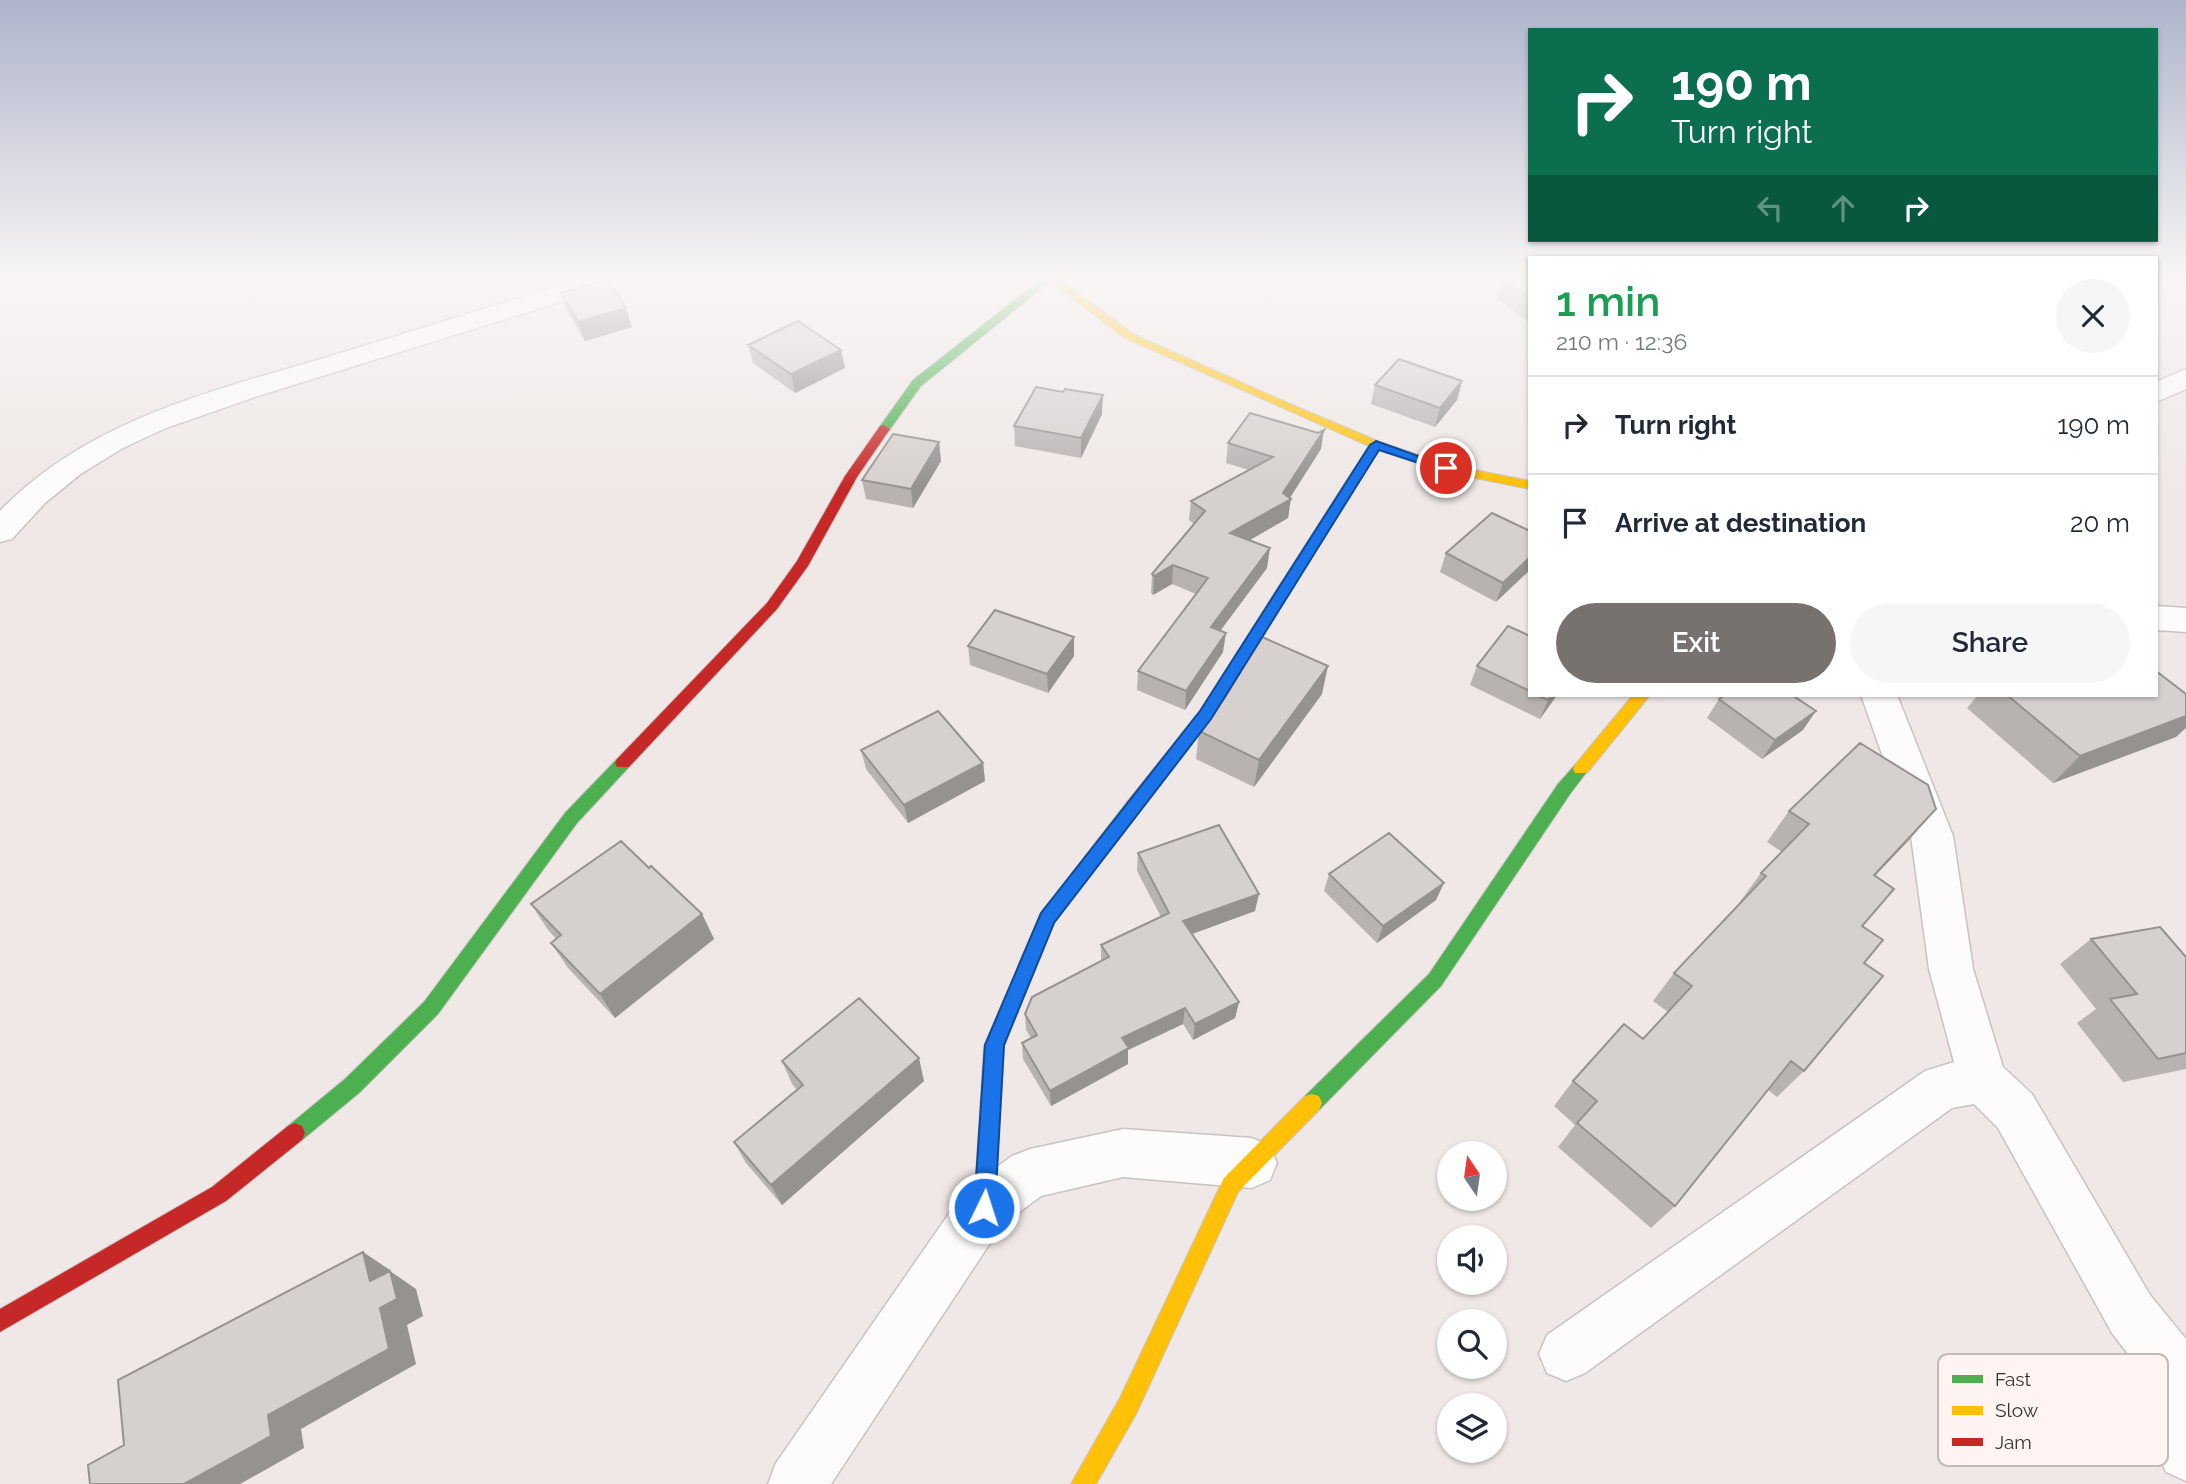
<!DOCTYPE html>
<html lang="en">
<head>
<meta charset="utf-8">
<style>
  :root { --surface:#fff; --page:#f6f6f7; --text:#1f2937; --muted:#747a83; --line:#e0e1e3; --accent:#777170 }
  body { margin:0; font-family:Raleway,sans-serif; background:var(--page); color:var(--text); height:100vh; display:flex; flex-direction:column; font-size:26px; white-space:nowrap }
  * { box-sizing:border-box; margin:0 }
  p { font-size:23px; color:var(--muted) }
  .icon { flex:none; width:38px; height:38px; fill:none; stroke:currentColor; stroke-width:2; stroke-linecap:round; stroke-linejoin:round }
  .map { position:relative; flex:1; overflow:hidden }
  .drawer { position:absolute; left:1528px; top:256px; width:630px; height:441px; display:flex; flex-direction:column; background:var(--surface); border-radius:0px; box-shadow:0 2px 5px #0004 }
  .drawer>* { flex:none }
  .banner { position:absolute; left:1528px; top:28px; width:630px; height:214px; border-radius:0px; box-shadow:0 2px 5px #0004; background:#0b6e4f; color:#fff; overflow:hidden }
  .needle { width:46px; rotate:347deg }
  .buttons { position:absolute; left:1437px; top:1141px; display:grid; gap:14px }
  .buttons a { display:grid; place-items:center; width:70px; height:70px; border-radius:50%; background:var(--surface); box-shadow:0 2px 5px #0004; font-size:35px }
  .pin { position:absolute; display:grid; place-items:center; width:60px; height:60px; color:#fff; margin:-30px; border:4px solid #fff; border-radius:50%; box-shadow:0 2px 7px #0007 }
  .me { position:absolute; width:77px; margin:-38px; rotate:4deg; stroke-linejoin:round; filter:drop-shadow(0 0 5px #0008) }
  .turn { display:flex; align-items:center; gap:24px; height:147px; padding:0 28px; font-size:32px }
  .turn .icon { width:91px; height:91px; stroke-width:2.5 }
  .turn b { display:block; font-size:49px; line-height:60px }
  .lanes { display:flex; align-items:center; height:66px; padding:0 28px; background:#0003; justify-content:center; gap:35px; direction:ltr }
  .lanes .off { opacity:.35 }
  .round { display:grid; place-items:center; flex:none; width:74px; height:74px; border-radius:37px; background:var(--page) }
  .overview { display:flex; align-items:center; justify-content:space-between; height:119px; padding:0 28px }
  h1 { font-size:42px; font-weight:600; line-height:52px; color:#1e9e55 }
  .cta { display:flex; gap:14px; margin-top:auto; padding:14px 28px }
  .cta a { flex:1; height:80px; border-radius:42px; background:var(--accent); color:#fff; font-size:28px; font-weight:600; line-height:80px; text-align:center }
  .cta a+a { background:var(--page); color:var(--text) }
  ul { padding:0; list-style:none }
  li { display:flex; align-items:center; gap:21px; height:98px; padding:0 28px; border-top:2px solid var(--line) }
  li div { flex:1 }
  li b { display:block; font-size:26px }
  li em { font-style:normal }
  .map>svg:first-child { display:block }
</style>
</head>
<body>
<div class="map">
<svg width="2186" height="1484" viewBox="0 0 2186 1484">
  <rect width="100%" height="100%" fill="#efe8e6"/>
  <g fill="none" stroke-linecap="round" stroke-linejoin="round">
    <g stroke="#c8c3c1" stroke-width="3">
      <path id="street" d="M575,280H616L612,286L258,396L166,428L123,448L82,473L45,503L12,539L0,542V511C89,419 213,391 331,356C413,331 494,306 575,280Z
        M2186,369V389L2156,402V382Z
        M2156,606L2186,608V632L2156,630Z
        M1861,695H1897L1953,836L1973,969L2003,1067L2032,1094L2150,1295L2186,1339V1481L2166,1472L2157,1452L2144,1375L2112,1333L1998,1128L1974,1104L1952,1108L1585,1373L1566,1381L1547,1373L1539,1354L1547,1335L1925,1071L1954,1062L1929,969L1911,836Z
        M1123,1129L1252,1138L1270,1146L1277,1163L1270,1180L1252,1188L1123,1177L1041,1196L1002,1225L831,1484H768L776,1463L966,1189L1012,1156L1030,1149Z"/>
    </g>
    <g stroke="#c8c3c1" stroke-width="2">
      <path id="fast" d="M1040,280H1052L921,386L888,432H880L878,429L913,380Z
        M623,757L629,759L631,763L629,767L577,823L438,1014L359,1093L302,1140L295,1143L288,1140L285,1133L288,1126L345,1079L424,1002L565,813L617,759Z
        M1581,763L1587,765L1589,769L1570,794L1441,986L1319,1110L1312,1112L1305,1110L1302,1103L1305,1096L1429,974L1558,784L1575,765Z
        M1133,800L1139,802L1141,807L1139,812L1054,922L1004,1046L994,1207L991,1214L984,1217L977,1214L974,1207L984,1046L1041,913L1127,802Z"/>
    </g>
    <g stroke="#c8c3c1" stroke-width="2">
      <path id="slow" d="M1048,280H1061L1133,334L1290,404L1380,442L1449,465L1530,481V489L1441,471L1379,450L1279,608H1269L1267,605L1269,602L1369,446L1125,338Z
        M1633,695H1650L1587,773H1575L1573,769L1575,765Z
        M1312,1094L1319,1096L1322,1103L1319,1110L1238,1192L1136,1414L1096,1484H1071L1120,1398L1224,1178L1305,1096Z"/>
    </g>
    <g stroke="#c8c3c1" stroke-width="2">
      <path id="jam" d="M884,425L890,429L857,477L808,566L777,609L629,767H617L615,763L617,759L767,603L797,561L845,476L880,426Z
        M1274,600L1281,605L1210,719L1139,812H1127L1125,807L1127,802L1200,711L1269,602Z
        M295,1123L302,1126L305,1133L302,1140L226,1201L0,1332V1309L212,1187L288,1126Z"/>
    </g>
    <use href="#street" fill="#fdfcfb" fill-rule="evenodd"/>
    <use href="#fast" fill="#4caf50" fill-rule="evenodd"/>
    <use href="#slow" fill="#ffc107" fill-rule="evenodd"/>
    <use href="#jam" fill="#c62828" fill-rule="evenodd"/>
  </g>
  <path fill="#b8b3b1" d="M1501,280H1530V323L1496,298Z
    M561,293L632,327L585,341L567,311Z
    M748,345L841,350L845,368L795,393L753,363Z
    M1462,381L1457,400L1435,427L1371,404L1375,385Z
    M1102,414L1081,458L1015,446L1014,426Z
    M939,442L941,461L913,508L866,499L862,480Z
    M1228,443L1321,449L1289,498L1288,518L1249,540L1267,568L1220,631L1223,652L1185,710L1137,690L1138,671L1196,594L1172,584L1153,595L1151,593L1152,574L1194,524L1189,520L1191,501L1249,470L1226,463Z
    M1530,531L1496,602L1440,572L1446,553Z
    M1530,636V695H1557L1540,719L1470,685L1477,666Z
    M968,646L1074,656L1048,693L970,665Z
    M1322,694L1254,787L1196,759L1199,731Z
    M1978,695H2156L2176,737L2053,783L1967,708Z
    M1719,699L1803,730L1762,759L1707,718Z
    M861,750L983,763L985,781L908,823L866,769Z
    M1789,811L1909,840L1875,876L1862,926L1864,963L1804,1071L1777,1097L1768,1090L1675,1206L1651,1228L1558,1147L1575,1125L1554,1106L1573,1081L1643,1039L1668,1012L1653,1001L1674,973L1740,904L1739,903L1761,873L1782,852L1767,842Z
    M1138,853L1255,911L1192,934L1239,1002L1235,1018L1193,1040L1183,1024L1128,1050V1064L1051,1106L1023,1059L1022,1043L1031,1038L1026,1030L1025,1014L1101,962V945L1161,917L1137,871Z
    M649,868L702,914L714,939L615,1018L568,968L551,943L556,939L548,930L531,904Z
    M1329,874L1436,900L1377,943L1324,891Z
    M2091,939L2186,957V1069L2123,1082L2077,1023L2096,1009L2060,964Z
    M782,1061L924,1081L782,1205L746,1163L734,1142L797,1090L792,1084Z"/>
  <path fill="#969290" d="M626,308L632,327L585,341L578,322Z
    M841,350L845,368L795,393L791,374Z
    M1462,381L1457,400L1435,427L1440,408Z
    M1103,395L1102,414L1081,458V438Z
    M1324,430L1321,449L1288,501L1291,499L1288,518L1228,553L1230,533L1283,493Z
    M939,442L941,461L913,508L911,489Z
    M1270,548L1267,568L1209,646L1211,627Z
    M1530,557V570L1496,602L1503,583Z
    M1173,565L1172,584L1153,595L1154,576Z
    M1226,633L1223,652L1185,710L1186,691Z
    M1074,637V656L1048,693L1047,674Z
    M1328,666L1322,694L1254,787L1259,760Z
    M1552,695H1557L1540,719L1548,700Z
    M1816,711L1803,730L1762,759L1775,740Z
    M2186,716V728L2176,737L2053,783L2080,756Z
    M983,763L985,781L908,823L904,805Z
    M1936,809L1909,840L1847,905L1874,875Z
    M1444,883L1436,900L1377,943L1383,926Z
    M1259,894L1255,911L1181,938L1183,921Z
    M702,914L714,939L615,1018L600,994Z
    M1239,1002L1235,1018L1193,1040L1195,1024Z
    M1185,1008L1183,1024L1128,1050V1064L1051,1106L1050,1091L1122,1038Z
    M919,1058L924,1081L782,1205L771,1185Z
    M363,1252L390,1270L397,1299L370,1281Z
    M390,1271L416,1289L423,1316L407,1325L416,1364L301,1429L304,1448L240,1484H184L268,1415Z"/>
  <path fill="#d6d0ce" stroke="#969290" stroke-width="2" d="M605,280H608L626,308L578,322L561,293Z
    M1503,280H1530V300Z
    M798,321L841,350L791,374L748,345Z
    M1399,359L1462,381L1440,408L1375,385Z
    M1036,387L1063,392L1065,389L1103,395L1081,438L1014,426Z
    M1250,413L1318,433L1324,430L1283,493L1291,499L1230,533L1270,548L1211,627L1226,633L1186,691L1138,671L1208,578L1173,565L1154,576L1152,574L1205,511L1191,501L1273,457L1228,443Z
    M893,434L939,442L911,489L862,480Z
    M1492,513L1530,531V557L1503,583L1446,553Z
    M995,610L1074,637L1047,674L968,646Z
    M1508,626L1530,636V691L1477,666Z
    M1262,637L1328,666L1259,760L1199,731L1224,699Z
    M2156,671L2186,694V716L2080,756L2007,695H2156Z
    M1537,695H1552L1548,700Z
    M1725,695H1792L1816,711L1775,740L1719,699Z
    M938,711L983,763L904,805L861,750Z
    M1860,743L1928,785L1936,809L1874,875L1894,889L1862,926L1883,940L1864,963L1883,976L1804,1071L1791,1061L1675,1206L1577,1123L1597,1101L1573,1081L1624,1024L1643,1039L1692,986L1674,973L1766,876L1761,873L1809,824L1789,811Z
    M1219,825L1259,894L1183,921L1239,1002L1195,1024L1185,1008L1122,1038L1129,1048L1050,1091L1022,1043L1037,1035L1025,1014L1032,997L1109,957L1101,945L1169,913L1138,853Z
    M1389,833L1444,883L1383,926L1329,874Z
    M621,841L649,868L651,866L702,914L600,994L551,943L561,935L531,904Z
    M2160,927L2186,957V1053L2158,1059L2110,999L2137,994L2091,939Z
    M859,998L919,1058L771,1185L734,1142L803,1085L782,1061Z
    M363,1252L370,1281L390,1271L397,1299L380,1308L389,1349L268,1415L271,1436L184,1484H90L88,1465L124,1445L118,1380Z"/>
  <linearGradient id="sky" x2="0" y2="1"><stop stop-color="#aeb4cb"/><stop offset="0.57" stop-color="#f8f5f4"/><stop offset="1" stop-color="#f8f5f4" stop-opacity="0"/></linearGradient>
  <rect width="2186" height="488" fill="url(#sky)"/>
  <path fill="#1a73e8" stroke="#114b97" stroke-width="2" d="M1376,441L1452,468L1446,472L1379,450L1211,719L1054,923L1004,1045L995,1208L992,1215L984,1218L977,1215L974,1208L985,1045L1041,913L1200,711L1370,445Z"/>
  <rect x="1938" y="1354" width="230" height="112" rx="10" fill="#fff4f1" stroke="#c3bab7" stroke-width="2"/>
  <rect x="1952" y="1375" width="31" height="8" fill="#4caf50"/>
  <rect x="1952" y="1406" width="31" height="9" fill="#ffc107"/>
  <rect x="1952" y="1438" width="31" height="8" fill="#c62828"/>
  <g font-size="19" fill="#363130">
    <text x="1995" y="1386">Fast</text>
    <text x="1995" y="1417">Slow</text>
    <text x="1995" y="1449">Jam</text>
  </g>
</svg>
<div class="buttons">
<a><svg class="needle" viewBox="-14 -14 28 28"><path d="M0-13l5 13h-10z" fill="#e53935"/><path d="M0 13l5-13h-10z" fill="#747a83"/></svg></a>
<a><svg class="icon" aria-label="sound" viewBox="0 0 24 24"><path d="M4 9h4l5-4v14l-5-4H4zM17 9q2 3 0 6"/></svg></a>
<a><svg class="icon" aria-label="search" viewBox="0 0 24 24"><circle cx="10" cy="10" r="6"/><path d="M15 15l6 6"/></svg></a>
<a><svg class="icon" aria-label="layers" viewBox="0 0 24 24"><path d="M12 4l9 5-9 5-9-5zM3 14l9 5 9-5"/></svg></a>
</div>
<div class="pin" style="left:1446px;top:468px;background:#d93025"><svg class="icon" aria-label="arrive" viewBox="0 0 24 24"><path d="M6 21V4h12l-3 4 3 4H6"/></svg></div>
<svg class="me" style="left:984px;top:1208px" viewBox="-20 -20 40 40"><circle r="17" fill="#1a73e8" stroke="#fff" stroke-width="3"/><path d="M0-11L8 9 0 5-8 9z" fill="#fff"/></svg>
<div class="banner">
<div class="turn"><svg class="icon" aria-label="right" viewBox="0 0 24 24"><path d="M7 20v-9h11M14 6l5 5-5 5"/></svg><div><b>190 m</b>Turn right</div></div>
<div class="lanes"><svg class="icon off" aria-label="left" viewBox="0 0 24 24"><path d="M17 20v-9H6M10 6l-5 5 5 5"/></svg><svg class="icon off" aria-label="ahead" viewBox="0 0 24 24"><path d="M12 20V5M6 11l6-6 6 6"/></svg><svg class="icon" aria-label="right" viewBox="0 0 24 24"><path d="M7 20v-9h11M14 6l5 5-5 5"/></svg></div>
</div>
<section class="drawer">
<div class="overview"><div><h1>1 min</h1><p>210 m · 12:36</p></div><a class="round"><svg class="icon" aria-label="close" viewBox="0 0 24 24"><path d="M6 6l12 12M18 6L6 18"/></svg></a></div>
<ul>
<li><svg class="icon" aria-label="right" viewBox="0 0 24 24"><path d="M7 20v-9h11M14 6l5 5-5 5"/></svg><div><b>Turn right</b></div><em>190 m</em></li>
<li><svg class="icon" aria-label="arrive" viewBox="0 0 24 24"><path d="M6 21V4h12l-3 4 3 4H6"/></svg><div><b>Arrive at destination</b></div><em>20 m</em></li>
</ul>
<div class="cta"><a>Exit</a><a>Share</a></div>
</section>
</div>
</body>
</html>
